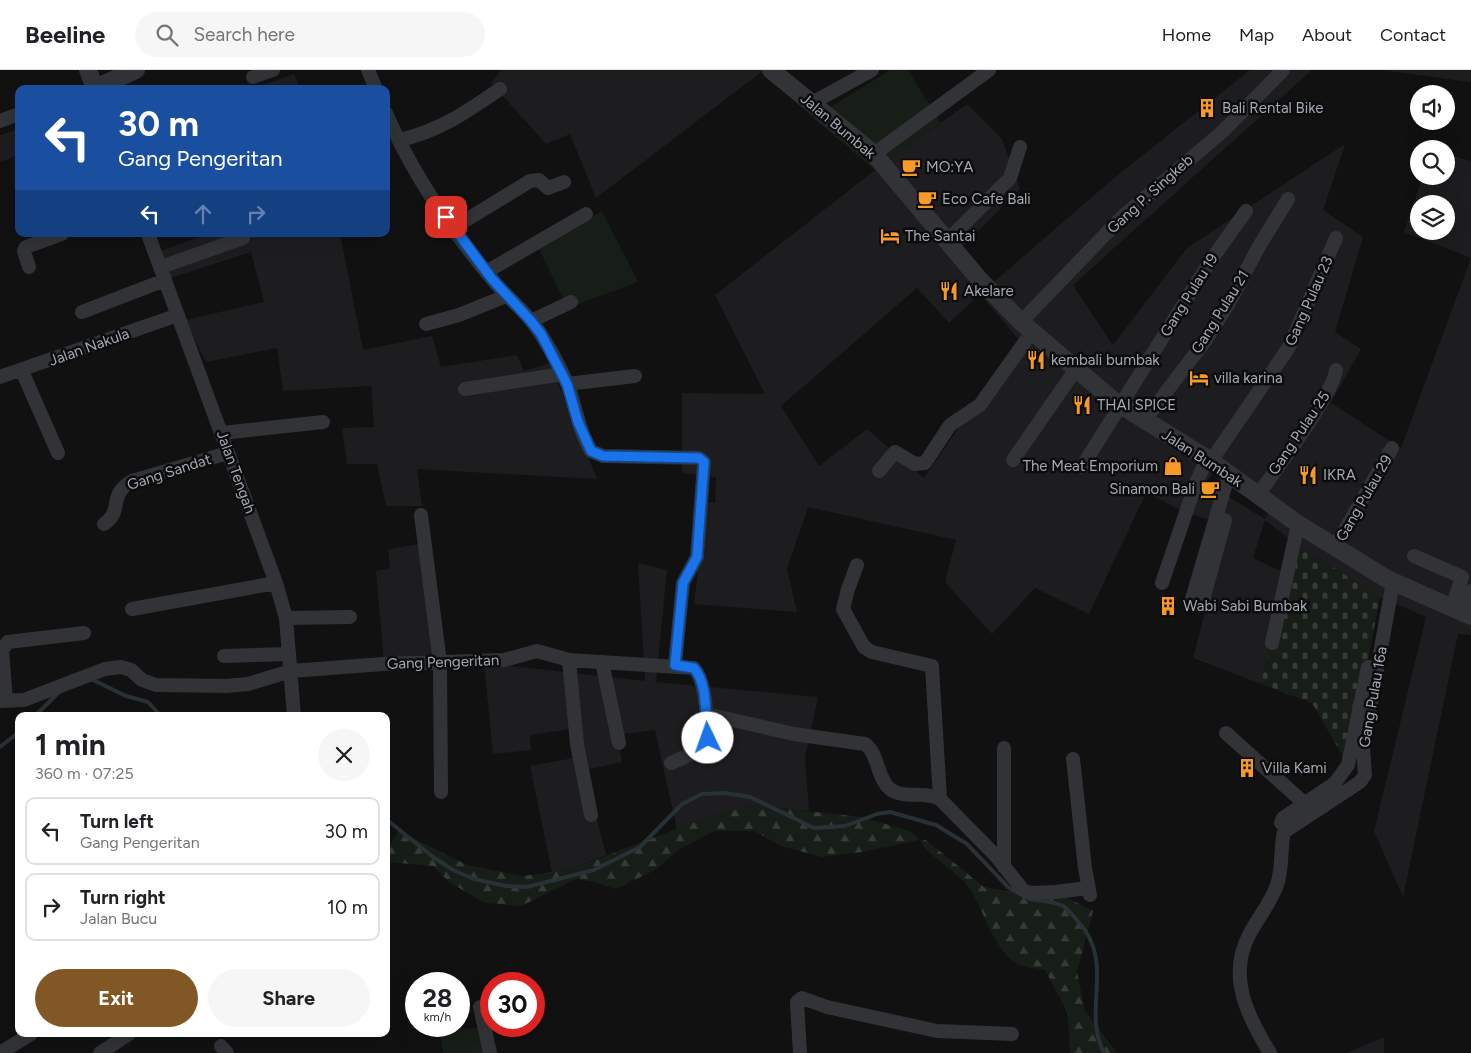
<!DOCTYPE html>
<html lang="en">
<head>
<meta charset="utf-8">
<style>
  :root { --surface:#fff; --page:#f6f6f6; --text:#202124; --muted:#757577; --line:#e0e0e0; --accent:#805725 }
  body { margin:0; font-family:Figtree,sans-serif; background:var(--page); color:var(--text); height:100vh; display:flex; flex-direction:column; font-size:19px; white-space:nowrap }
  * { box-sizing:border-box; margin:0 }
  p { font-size:16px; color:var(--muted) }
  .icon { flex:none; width:28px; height:28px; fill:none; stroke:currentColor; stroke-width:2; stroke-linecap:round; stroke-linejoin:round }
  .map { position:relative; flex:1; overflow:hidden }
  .side { position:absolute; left:15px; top:642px; width:375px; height:325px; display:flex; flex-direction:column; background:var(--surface); border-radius:10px; box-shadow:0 5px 20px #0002 }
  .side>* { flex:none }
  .hud { position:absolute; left:15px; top:15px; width:375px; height:152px; border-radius:10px; box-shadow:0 5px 20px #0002; background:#1a4fa0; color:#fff; overflow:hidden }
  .fabs { position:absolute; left:1410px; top:15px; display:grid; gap:10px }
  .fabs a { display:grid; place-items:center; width:45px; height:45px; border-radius:50%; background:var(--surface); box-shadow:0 5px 20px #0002; font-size:25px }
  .speed { position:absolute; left:405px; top:902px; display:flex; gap:10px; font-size:25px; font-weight:700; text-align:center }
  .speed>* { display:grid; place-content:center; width:65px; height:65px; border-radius:50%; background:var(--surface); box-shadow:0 5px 20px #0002; line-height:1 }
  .speed small { font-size:12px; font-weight:400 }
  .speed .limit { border:8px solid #d22; background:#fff; color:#111 }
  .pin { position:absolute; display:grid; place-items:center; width:42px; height:42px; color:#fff; margin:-21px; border-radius:10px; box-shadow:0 2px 8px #0006 }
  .me { position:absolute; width:55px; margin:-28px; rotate:357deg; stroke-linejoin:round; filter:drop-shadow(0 0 4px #0008) }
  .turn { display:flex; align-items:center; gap:18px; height:105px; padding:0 20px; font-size:22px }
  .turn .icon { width:65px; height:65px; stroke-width:2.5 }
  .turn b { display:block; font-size:35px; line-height:42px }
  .lanes { display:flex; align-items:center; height:48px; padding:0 20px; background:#0003; justify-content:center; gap:25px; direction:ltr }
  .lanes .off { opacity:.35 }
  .round { display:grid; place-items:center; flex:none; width:52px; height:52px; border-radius:26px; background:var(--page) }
  .head { display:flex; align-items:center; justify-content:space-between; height:85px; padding:0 20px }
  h1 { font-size:30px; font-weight:700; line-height:38px }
  .cta { display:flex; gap:10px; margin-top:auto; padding:10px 20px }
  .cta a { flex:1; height:58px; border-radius:30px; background:var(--accent); color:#fff; font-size:20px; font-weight:700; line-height:58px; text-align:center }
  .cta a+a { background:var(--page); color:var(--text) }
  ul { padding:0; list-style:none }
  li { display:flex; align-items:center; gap:15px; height:68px; margin:0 10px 8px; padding:0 10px; border:2px solid var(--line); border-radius:10px }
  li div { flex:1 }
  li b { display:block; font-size:19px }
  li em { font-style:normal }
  header { display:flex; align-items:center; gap:30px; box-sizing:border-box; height:70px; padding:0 25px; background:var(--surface); border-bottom:1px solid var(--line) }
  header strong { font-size:24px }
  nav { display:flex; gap:28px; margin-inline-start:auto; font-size:18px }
  .search { width:350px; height:45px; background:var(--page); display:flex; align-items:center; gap:12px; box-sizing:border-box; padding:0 18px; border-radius:28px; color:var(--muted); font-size:19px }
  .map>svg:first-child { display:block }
</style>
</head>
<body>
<header>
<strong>Beeline</strong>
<div class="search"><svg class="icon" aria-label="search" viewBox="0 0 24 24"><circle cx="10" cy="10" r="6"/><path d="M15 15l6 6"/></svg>Search here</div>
<nav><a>Home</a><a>Map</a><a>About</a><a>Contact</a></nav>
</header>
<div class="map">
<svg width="1471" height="983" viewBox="0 0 1471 983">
  <defs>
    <pattern id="forest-firs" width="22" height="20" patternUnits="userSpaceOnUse" patternTransform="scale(1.25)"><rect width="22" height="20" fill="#171d17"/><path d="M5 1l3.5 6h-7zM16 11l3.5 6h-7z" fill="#363b36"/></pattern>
    <pattern id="cemetery-stones" width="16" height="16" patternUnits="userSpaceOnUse" patternTransform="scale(1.25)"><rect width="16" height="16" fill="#171d17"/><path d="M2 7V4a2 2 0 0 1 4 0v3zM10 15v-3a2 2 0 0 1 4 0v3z" fill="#363b36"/></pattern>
  </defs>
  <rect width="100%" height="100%" fill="#111112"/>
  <path fill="#1d1d1f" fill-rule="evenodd" d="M501,0H764L596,128L570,64L546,74L491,13Z
    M1250,0H1312L1073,215L1113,275L1187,178L1345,74L1323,140L1363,167L1335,262L1361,279L1331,333L1401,378L1471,188L1404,162L1423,106H1446V84L1471,91V565L1458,564L1403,827L1374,761L1426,547L1380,527L1293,472L1265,450L1253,488L1285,503L1261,614L1193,588L1228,455L1189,444L1146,423L1089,544L1035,518L992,564L945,512L956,470L808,437L787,499L797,542L694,534L706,432L715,433L716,407L682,403V323L765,324L715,225L875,100L967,34L1002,69L1020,119L951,188L980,224L1114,108ZM1419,134H1446V161H1419ZM917,218L949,253L980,224L1019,270L924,408L867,359L819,396L781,336ZM1217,396L1273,433L1265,449L1206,413Z
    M1382,0H1471V12L1447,9Z
    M294,4L300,19H251Z
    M19,59V85L0,92V65Z
    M207,164H340L363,280L432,266L441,297L517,285L524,301L550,293L597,409L417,399L422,436H386L377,394H347L342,358L374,357L371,316L283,321L277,278L206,292L185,250L264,232L251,182L167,209L155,183Z
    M426,473L441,588L384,592L376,501L390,498L388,479Z
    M638,493L667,500L656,612L818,627L805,687L809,741L753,735L711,746L677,759L655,660L617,665L622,692L585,700L606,785L571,799L552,802L530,696L574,688L571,659L530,665L531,680L493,684L484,593L645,611Z
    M1384,967V983H1346Z"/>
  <path fill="#171d17" d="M890,0H908L941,53L875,100L813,48Z
    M602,141L638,212L568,238L539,179Z
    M484,957L485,983H443L440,961Z"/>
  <path fill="url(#forest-firs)" d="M753,735L861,747L910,761L920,770H926L984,817L1034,825L1068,828L1093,841L1077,902L1085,941L1117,983H1070L1068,944L1045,900C1037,898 1025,898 1018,894C994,881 985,843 971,821C959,801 927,787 920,770L862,782L822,787L781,776L754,761H714L680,779L655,800L616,819L594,812L576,809L521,836L485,833L449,812L433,796L386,792V780L399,761L467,795L523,806L571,799L711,746Z"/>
  <path fill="url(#cemetery-stones)" d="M1293,472L1380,527L1348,695L1312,633L1261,614Z"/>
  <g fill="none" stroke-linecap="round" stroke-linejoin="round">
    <path stroke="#273136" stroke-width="4" d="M91,609L126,626L148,632L161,646
      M35,646L60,621
      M0,677L19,662
      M386,749L433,787L453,800L474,809L506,816L527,817L594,800L640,777L682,734L702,724L725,723L750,727L814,758L845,756L877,744L890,742L936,755L967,774L1008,817L1018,823
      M1029,829C1039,831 1054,831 1063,836C1068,839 1073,846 1077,850C1117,893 1081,938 1104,983"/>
    <path stroke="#323337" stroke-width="14" d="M368,0L376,19
      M253,7L273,0
      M812,33L872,0
      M386,43C412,103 451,160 492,209C506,227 526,241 538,260C549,276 559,295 567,313C576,335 578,360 591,381L603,386L699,388L704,392L697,487L683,513L675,595
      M0,51L19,44
      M399,70C438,62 468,41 500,19
      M874,84L989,0
      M453,158L530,111L539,110L548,118L564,112
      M148,164L276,513L286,548L294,646
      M947,171L1010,108L1020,77
      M29,197L24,181L26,177L62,164
      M161,197L243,168
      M486,202L586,144
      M82,242L165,210
      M531,251L571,232
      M1021,252L1122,147L1222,62L1283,0
      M426,254L459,245L506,226
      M22,301L58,383
      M0,307L178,245
      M567,314L635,306
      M465,319L563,304
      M1144,351L1205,271L1229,233L1258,178L1288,129
      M222,363L323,352
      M1013,390L1076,299
      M1211,391L1289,277L1336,168
      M1082,397L1211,190L1246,141
      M879,401L895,382L915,394L925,393L950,355L980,335L1032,262
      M1258,425C1274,402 1334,323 1336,300
      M421,445L440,593L441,722
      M104,454C124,441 107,425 132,411L228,383
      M1335,477L1392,378
      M1414,486L1462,507L1452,538
      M857,495L848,519L843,539L864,577L872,582L932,596L940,729
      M1162,513L1196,413L1207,389
      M1192,529L1229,403
      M1202,534L1225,450
      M132,539L276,513
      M1464,543L1471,521
      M286,548L350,547
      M1272,573L1298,454
      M224,586L289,584
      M569,590L577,674L591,745
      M602,592L619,673
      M0,631L24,630L105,599L121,597L131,600L142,610L156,615L226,616L248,614L291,601L383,594L504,590L537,581L569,590L694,598C708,614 706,655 710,676L671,693
      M6,631L2,580L8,572L84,563
      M706,644L794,664L865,674C879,684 876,707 890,719C903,729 925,721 940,729L995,785L1023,820L1031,823L1055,822L1088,818
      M1226,663L1304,733
      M1004,678V797
      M1073,689L1085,798L1090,825
      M1281,753L1283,748L1335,713L1348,695L1368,597
      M480,937L490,983
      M221,976L227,983
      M0,983L31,964
      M100,983L129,964
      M800,983L797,932L802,928L827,937L937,961L1012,964
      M1270,983C1248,947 1227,907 1249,865C1258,848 1271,832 1277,815C1283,798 1280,779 1284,762L1360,712L1365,705L1363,677L1393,512"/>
    <path stroke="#323337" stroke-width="18" d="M88,0L95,18L136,0
      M771,0L874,84L979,209L1021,252L1114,331L1211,391L1298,454L1387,509L1471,546"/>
  </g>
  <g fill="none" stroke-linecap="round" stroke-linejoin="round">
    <g stroke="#114b97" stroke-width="12">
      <path id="route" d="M446,147L492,209L531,251L541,264L567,314L578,352L591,381L603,386L699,388L704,392L697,487L683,513L675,595L694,598C709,616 704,646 708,668"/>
    </g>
    <use href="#route" stroke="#1a73e8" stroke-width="9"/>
  </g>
  <defs>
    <g id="building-bare" transform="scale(1.5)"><path d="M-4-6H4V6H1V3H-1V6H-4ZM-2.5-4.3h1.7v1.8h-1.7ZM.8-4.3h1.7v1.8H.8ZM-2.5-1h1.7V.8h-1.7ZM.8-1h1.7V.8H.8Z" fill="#f69926" stroke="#0c0c0d" stroke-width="2.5" paint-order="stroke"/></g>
    <g id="cafe-bare" transform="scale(1.5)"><path d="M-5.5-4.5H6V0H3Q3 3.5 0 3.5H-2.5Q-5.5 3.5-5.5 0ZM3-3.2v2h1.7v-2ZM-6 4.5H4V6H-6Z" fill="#f69926" stroke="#0c0c0d" stroke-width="2.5" paint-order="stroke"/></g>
    <g id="hotel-bare" transform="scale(1.5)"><path d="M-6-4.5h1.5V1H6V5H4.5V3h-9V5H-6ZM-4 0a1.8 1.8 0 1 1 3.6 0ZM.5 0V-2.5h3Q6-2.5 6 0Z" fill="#f69926" stroke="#0c0c0d" stroke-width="2.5" paint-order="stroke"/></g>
    <g id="restaurant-bare" transform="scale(1.5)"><path d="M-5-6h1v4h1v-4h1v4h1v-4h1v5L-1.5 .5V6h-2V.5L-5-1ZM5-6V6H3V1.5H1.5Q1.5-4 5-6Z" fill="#f69926" stroke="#0c0c0d" stroke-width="2.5" paint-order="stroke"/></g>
    <g id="shop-bare" transform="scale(1.5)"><path d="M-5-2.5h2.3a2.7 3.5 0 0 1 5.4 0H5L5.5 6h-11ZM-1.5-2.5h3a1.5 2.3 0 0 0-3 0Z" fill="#f69926" stroke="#0c0c0d" stroke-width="2.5" paint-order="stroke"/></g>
  </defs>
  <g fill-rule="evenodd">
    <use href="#building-bare" x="1207" y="38"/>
    <use href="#cafe-bare" x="911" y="97"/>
    <use href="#cafe-bare" x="927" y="129"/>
    <use href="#hotel-bare" x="890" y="166"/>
    <use href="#restaurant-bare" x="949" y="221"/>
    <use href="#restaurant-bare" x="1036" y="290"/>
    <use href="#hotel-bare" x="1199" y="308"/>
    <use href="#restaurant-bare" x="1082" y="335"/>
    <use href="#shop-bare" x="1173" y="396"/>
    <use href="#restaurant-bare" x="1308" y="405"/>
    <use href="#cafe-bare" x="1210" y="419"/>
    <use href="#building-bare" x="1168" y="536"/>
    <use href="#building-bare" x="1247" y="698"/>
  </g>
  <g text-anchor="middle" stroke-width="5" stroke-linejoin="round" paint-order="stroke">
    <g font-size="15" fill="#a2a9b3" stroke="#0c0c0d" text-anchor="start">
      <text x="1222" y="43">Bali Rental Bike</text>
      <text x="926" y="102">MO:YA</text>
      <text x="942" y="134">Eco Cafe Bali</text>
      <text x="905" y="171">The Santai</text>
      <text x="964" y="226">Akelare</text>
      <text x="1051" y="295">kembali bumbak</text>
      <text x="1214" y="313">villa karina</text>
      <text x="1097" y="340">THAI SPICE</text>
      <text x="1158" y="401" text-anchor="end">The Meat Emporium</text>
      <text x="1323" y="410">IKRA</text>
      <text x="1195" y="424" text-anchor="end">Sinamon Bali</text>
      <text x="1183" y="541">Wabi Sabi Bumbak</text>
      <text x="1262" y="703">Villa Kami</text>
    </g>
    <g font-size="15" fill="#a2a9b3" stroke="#0c0c0d">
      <text transform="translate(838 56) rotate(40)" y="5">Jalan Bumbak</text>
      <text transform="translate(1150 124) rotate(-42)" y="5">Gang P. Singkeb</text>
      <text transform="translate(1189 225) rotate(-58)" y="5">Gang Pulau 19</text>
      <text transform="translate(1309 231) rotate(-66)" y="5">Gang Pulau 23</text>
      <text transform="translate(1220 242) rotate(-58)" y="5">Gang Pulau 21</text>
      <text transform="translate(89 277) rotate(-20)" y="5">Jalan Nakula</text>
      <text transform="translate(1299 363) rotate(-56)" y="5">Gang Pulau 25</text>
      <text transform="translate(1202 388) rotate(33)" y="5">Jalan Bumbak</text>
      <text transform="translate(169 402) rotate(-18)" y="5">Gang Sandat</text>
      <text transform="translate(236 402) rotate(70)" y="5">Jalan Tengah</text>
      <text transform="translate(1364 428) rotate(-60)" y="5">Gang Pulau 29</text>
      <text transform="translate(443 592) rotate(-2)" y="5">Gang Pengeritan</text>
      <text transform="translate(1373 627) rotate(-80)" y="5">Gang Pulau 16a</text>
    </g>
  </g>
</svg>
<div class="fabs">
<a><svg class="icon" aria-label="sound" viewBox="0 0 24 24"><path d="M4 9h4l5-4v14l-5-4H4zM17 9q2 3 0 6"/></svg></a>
<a><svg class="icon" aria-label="search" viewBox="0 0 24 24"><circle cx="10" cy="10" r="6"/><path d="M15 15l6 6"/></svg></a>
<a><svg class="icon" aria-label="layers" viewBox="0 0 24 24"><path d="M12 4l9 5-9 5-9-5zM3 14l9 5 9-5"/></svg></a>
</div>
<div class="speed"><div>28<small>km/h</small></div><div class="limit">30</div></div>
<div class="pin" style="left:446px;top:147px;background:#d93025"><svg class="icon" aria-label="arrive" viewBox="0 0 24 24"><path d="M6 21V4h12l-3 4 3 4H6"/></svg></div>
<svg class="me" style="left:708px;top:668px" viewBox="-20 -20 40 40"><circle r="19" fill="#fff"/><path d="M0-13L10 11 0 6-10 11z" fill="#1a73e8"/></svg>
<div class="hud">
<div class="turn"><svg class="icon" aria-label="left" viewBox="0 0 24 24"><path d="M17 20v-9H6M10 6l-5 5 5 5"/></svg><div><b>30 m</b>Gang Pengeritan</div></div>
<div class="lanes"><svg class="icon" aria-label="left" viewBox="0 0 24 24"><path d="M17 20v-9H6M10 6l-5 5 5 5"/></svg><svg class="icon off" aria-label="ahead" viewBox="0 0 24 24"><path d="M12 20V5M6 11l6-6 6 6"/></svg><svg class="icon off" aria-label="right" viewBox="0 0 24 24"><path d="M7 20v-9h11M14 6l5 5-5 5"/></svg></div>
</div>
<section class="side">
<div class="head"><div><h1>1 min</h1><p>360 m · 07:25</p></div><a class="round"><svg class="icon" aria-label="close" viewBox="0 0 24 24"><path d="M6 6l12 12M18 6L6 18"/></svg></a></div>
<ul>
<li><svg class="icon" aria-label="left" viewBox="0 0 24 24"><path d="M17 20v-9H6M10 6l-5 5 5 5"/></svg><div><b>Turn left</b><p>Gang Pengeritan</p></div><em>30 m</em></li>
<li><svg class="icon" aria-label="right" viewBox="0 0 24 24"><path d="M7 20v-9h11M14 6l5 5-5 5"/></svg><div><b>Turn right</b><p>Jalan Bucu</p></div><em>10 m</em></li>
</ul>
<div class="cta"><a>Exit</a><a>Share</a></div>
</section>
</div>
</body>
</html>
